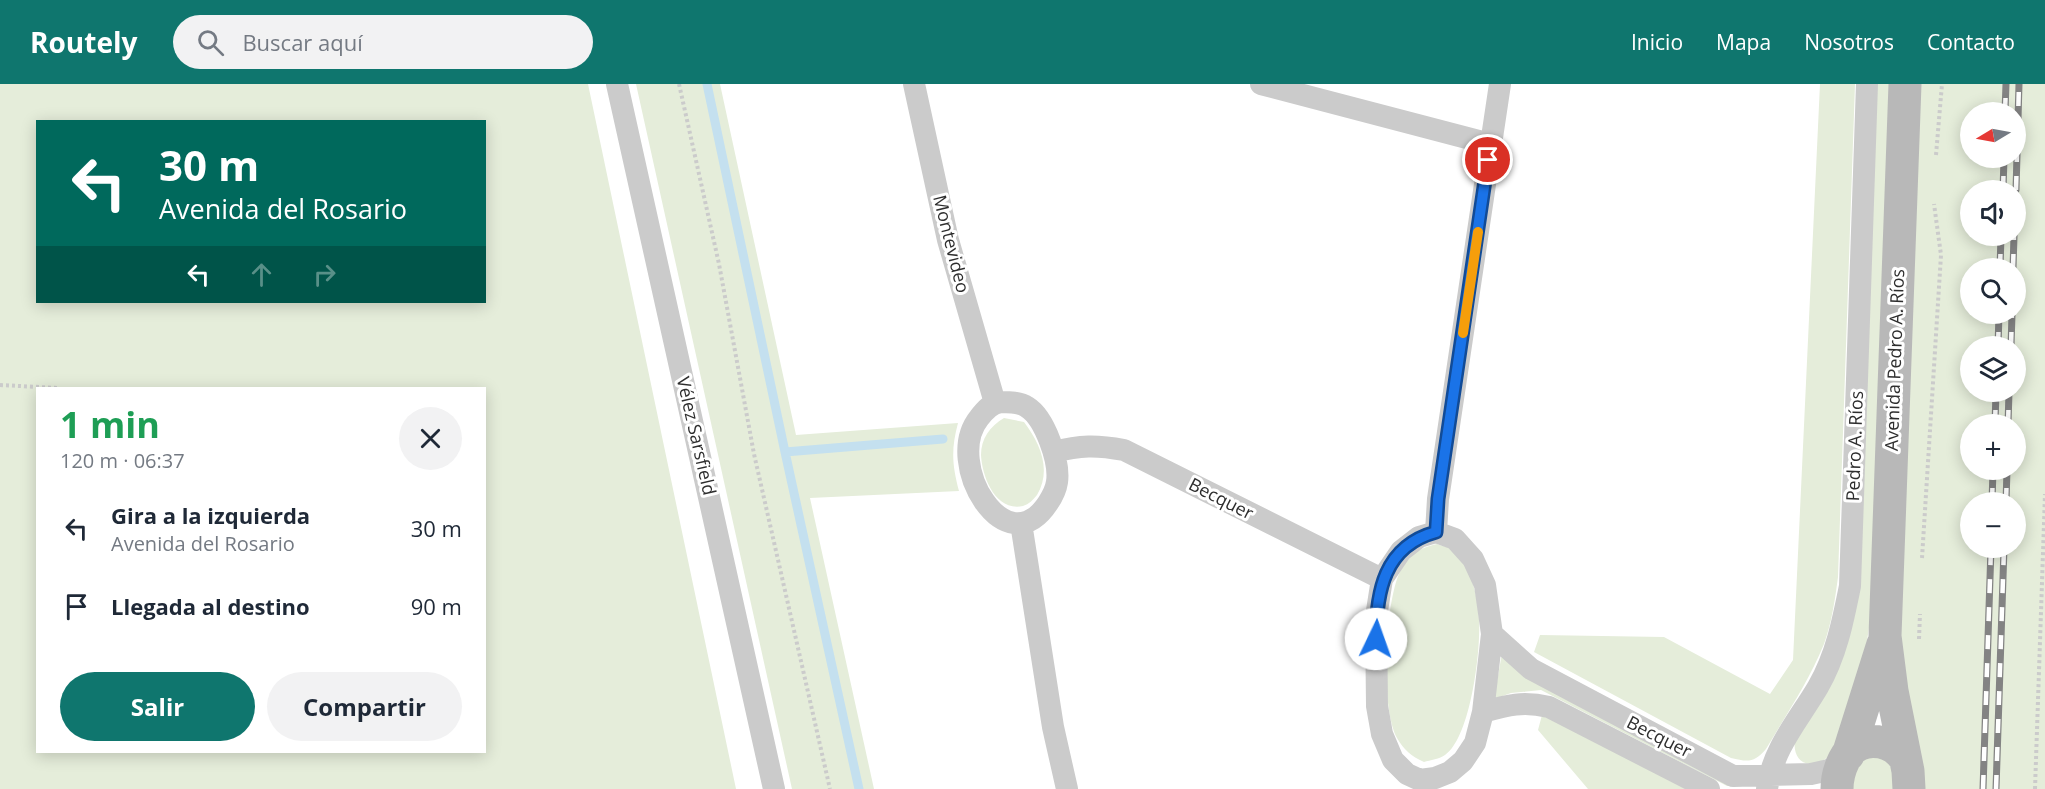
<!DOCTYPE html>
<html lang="es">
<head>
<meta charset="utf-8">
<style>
  :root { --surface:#fff; --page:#f2f2f3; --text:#1f2937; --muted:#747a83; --accent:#0f766e }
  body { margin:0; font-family:"Open Sans",sans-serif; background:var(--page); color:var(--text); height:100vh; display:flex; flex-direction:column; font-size:22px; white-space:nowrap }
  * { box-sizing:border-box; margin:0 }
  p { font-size:20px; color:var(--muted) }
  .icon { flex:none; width:33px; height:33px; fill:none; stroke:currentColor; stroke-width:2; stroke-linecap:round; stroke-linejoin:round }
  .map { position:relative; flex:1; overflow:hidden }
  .panel { position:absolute; left:36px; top:303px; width:450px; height:366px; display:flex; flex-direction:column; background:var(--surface); border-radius:0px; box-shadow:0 3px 15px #0003 }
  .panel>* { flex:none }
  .hud { position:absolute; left:36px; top:36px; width:450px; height:183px; border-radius:0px; box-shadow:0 3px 15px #0003; background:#00695c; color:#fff; overflow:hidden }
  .needle { width:39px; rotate:260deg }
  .controls { position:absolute; left:1960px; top:18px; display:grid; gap:12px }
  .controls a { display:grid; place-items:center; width:66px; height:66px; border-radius:50%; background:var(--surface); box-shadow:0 3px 15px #0003; font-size:30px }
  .pin { position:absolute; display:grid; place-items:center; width:51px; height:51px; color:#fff; margin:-26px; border:3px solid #fff; border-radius:50%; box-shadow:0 2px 6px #0007 }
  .me { position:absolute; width:66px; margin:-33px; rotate:3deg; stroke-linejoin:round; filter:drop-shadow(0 0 4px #0008) }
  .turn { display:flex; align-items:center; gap:21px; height:126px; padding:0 24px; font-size:27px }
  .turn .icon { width:78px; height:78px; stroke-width:2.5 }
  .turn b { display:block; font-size:42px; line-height:51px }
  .lanes { display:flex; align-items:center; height:57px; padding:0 24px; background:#0003; justify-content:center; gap:30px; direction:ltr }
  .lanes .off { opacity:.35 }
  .round { display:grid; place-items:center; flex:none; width:63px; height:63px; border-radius:32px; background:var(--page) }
  .head { display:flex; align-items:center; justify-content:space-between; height:102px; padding:0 24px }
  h1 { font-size:36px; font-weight:700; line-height:45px; color:#1e9e55 }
  .primary-button { display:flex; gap:12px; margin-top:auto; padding:12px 24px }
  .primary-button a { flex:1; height:69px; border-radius:36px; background:var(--accent); color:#fff; font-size:24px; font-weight:700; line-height:69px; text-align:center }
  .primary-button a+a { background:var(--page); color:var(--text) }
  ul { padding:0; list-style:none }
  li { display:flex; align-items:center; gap:18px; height:78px; padding:0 24px }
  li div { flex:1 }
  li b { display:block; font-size:22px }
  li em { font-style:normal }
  header { display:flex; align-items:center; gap:36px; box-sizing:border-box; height:84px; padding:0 30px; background:var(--accent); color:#fff }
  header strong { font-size:28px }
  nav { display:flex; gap:33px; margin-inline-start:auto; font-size:21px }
  .search { width:420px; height:54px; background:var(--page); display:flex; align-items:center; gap:15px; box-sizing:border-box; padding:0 21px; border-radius:33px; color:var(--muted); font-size:22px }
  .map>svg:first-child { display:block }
</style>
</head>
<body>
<header>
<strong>Routely</strong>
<div class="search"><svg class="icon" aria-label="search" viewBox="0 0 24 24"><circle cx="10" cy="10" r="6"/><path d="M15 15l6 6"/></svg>Buscar aquí</div>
<nav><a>Inicio</a><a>Mapa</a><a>Nosotros</a><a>Contacto</a></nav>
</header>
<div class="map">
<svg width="2045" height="705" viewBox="0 0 2045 705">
  <rect width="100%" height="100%" fill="#fff"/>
  <path fill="#e5edda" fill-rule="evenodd" d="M0,0H588L736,705H0ZM38,38H484V218H38ZM38,304H484V668H38Z
    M636,0H720L796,351L958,339C951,365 952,381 959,407L810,414L874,705H792Z
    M1820,0H1855L1838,493C1835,515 1832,538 1824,560C1809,597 1786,631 1766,665C1754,679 1748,678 1731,674L1534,568L1540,551L1664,553L1770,610L1793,576Z
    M1876,0H1892L1872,524L1865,570L1834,667C1830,671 1826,675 1822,677C1805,686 1792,674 1795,656L1841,574Z
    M1905,0H2045V705H1909L1885,552ZM1971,28H2016V74H1971ZM1971,106H2016V152H1971ZM1971,184H2016V230H1971ZM1971,262H2016V308H1971ZM1971,340H2016V386H1971ZM1971,418H2016V464H1971Z
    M1004,334L1024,338C1040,359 1052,386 1037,411C1033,416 1029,420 1023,422C995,428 982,392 981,371C981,355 990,342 1004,334Z
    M1437,460C1442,462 1451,463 1454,467C1471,482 1478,513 1479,535C1481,565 1471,653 1445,671C1440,675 1430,676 1424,678C1411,672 1404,666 1397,654C1380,623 1385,522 1399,490C1407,472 1419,464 1437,460Z
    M1502,569L1730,702H1727L1541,606L1511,609L1494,615Z
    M1542,631L1691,705H1588L1538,646Z
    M1865,670L1891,674L1898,705H1849V699Z"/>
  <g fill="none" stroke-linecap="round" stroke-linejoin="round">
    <path stroke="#c4e0ef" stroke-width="9" d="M707,0L785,368L859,705
      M785,368L943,355"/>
    <path stroke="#cbcbcb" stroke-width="4" stroke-dasharray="3 3" stroke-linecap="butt" d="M679,0L719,180L754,370L830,705
      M1936,71L1942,0
      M0,301L58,304
      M484,331H485
      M1922,474L1941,171L1934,120
      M1919,555L1920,530
      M2035,705L2045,410"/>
    <path stroke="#cbcbcb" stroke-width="22" d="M617,0L774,705
      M914,0L948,156L995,319
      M1261,0L1490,60
      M1001,318C1009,318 1020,318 1027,323C1045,334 1060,378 1057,398C1056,405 1052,413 1048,419C1006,483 943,379 979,334C985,326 991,319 1001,318Z
      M1054,368C1080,361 1097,361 1124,366L1382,495
      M1021,439L1053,643L1067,705
      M1436,448L1455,455L1473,475L1485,501L1492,550L1483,628L1475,659L1463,677L1450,688L1435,694L1420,696L1407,690L1393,676L1382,650L1377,622L1376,533L1382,495L1401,467L1419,453Z
      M1436,448L1438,415L1500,0
      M1492,550L1531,585L1733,692L1811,690L1829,686L1843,677
      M1483,628C1508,621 1523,617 1549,623L1709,705
      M1767,705C1773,664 1798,637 1818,603C1836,572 1843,537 1850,502L1867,0"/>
    <path stroke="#b8b8b8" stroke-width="33" d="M1905,0L1885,552L1892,607L1908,687L1909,705
      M1848,671L1883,560
      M1837,705C1837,696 1840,684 1844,676C1856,651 1889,653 1904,673"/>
    <g stroke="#838383" stroke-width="7">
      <path id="rail" d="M2005,28L2006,0
        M2003,106L2004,74
        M2016,106L2019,0
        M2000,184L2001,152
        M2013,184L2014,152
        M1998,262L1999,230
        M2011,262L2012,230
        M1995,340L1996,308
        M2008,340L2009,308
        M1992,418L1993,386
        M2006,418L2007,386
        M1983,705L1991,464
        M1996,705L2004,464"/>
    </g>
    <use href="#rail" stroke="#fff" stroke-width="4.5" stroke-dasharray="14" stroke-linecap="butt"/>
  </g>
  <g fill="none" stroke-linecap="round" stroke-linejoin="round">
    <g stroke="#114b97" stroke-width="15">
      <path id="route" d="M1376,555C1376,508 1384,462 1436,448L1438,415L1488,76"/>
    </g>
    <use href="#route" stroke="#1a73e8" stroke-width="10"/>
    <path stroke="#f59e0b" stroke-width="10" d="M1463,249L1478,148"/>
  </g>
  <g text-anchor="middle" stroke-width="6" stroke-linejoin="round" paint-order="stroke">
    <g font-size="18" fill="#2e2e2e" stroke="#fff">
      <text transform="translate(951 160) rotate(76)" y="6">Montevideo</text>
      <text transform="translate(1895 276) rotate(-88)" y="6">Avenida Pedro A. Ríos</text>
      <text transform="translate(696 352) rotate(77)" y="6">Vélez Sarsfield</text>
      <text transform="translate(1855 362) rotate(-88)" y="6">Pedro A. Ríos</text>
      <text transform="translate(1221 415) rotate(27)" y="6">Becquer</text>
      <text transform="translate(1659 653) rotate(27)" y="6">Becquer</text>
    </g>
  </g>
</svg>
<div class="controls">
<a><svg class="needle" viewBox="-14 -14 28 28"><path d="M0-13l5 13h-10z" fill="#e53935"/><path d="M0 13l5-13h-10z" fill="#747a83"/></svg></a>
<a><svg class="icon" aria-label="sound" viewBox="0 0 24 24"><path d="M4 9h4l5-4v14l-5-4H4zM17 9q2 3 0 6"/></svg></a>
<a><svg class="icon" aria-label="search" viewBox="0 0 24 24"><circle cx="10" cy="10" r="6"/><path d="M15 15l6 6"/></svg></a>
<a><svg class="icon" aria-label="layers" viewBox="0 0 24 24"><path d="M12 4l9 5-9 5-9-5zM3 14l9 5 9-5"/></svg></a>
<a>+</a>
<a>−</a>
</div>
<div class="pin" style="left:1488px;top:76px;background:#d93025"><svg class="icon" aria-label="arrive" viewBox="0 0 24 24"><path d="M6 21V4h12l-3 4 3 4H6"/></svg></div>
<svg class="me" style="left:1376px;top:555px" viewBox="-20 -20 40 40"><circle r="19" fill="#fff"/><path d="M0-13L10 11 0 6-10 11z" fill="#1a73e8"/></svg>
<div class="hud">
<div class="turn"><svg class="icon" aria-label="left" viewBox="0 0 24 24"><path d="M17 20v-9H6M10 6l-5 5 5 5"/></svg><div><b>30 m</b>Avenida del Rosario</div></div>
<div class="lanes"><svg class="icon" aria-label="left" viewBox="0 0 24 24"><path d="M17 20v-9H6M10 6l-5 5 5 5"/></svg><svg class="icon off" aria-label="ahead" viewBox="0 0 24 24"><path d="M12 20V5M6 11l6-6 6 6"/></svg><svg class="icon off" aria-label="right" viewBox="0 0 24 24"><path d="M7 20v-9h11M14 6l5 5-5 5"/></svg></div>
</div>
<section class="panel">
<div class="head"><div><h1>1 min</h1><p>120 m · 06:37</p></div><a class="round"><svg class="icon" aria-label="close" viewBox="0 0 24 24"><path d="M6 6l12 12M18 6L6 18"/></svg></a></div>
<ul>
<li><svg class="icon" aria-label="left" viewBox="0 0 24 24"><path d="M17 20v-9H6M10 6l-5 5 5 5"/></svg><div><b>Gira a la izquierda</b><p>Avenida del Rosario</p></div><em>30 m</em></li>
<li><svg class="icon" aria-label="arrive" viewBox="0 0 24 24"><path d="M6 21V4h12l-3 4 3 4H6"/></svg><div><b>Llegada al destino</b></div><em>90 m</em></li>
</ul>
<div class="primary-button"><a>Salir</a><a>Compartir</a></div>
</section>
</div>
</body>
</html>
